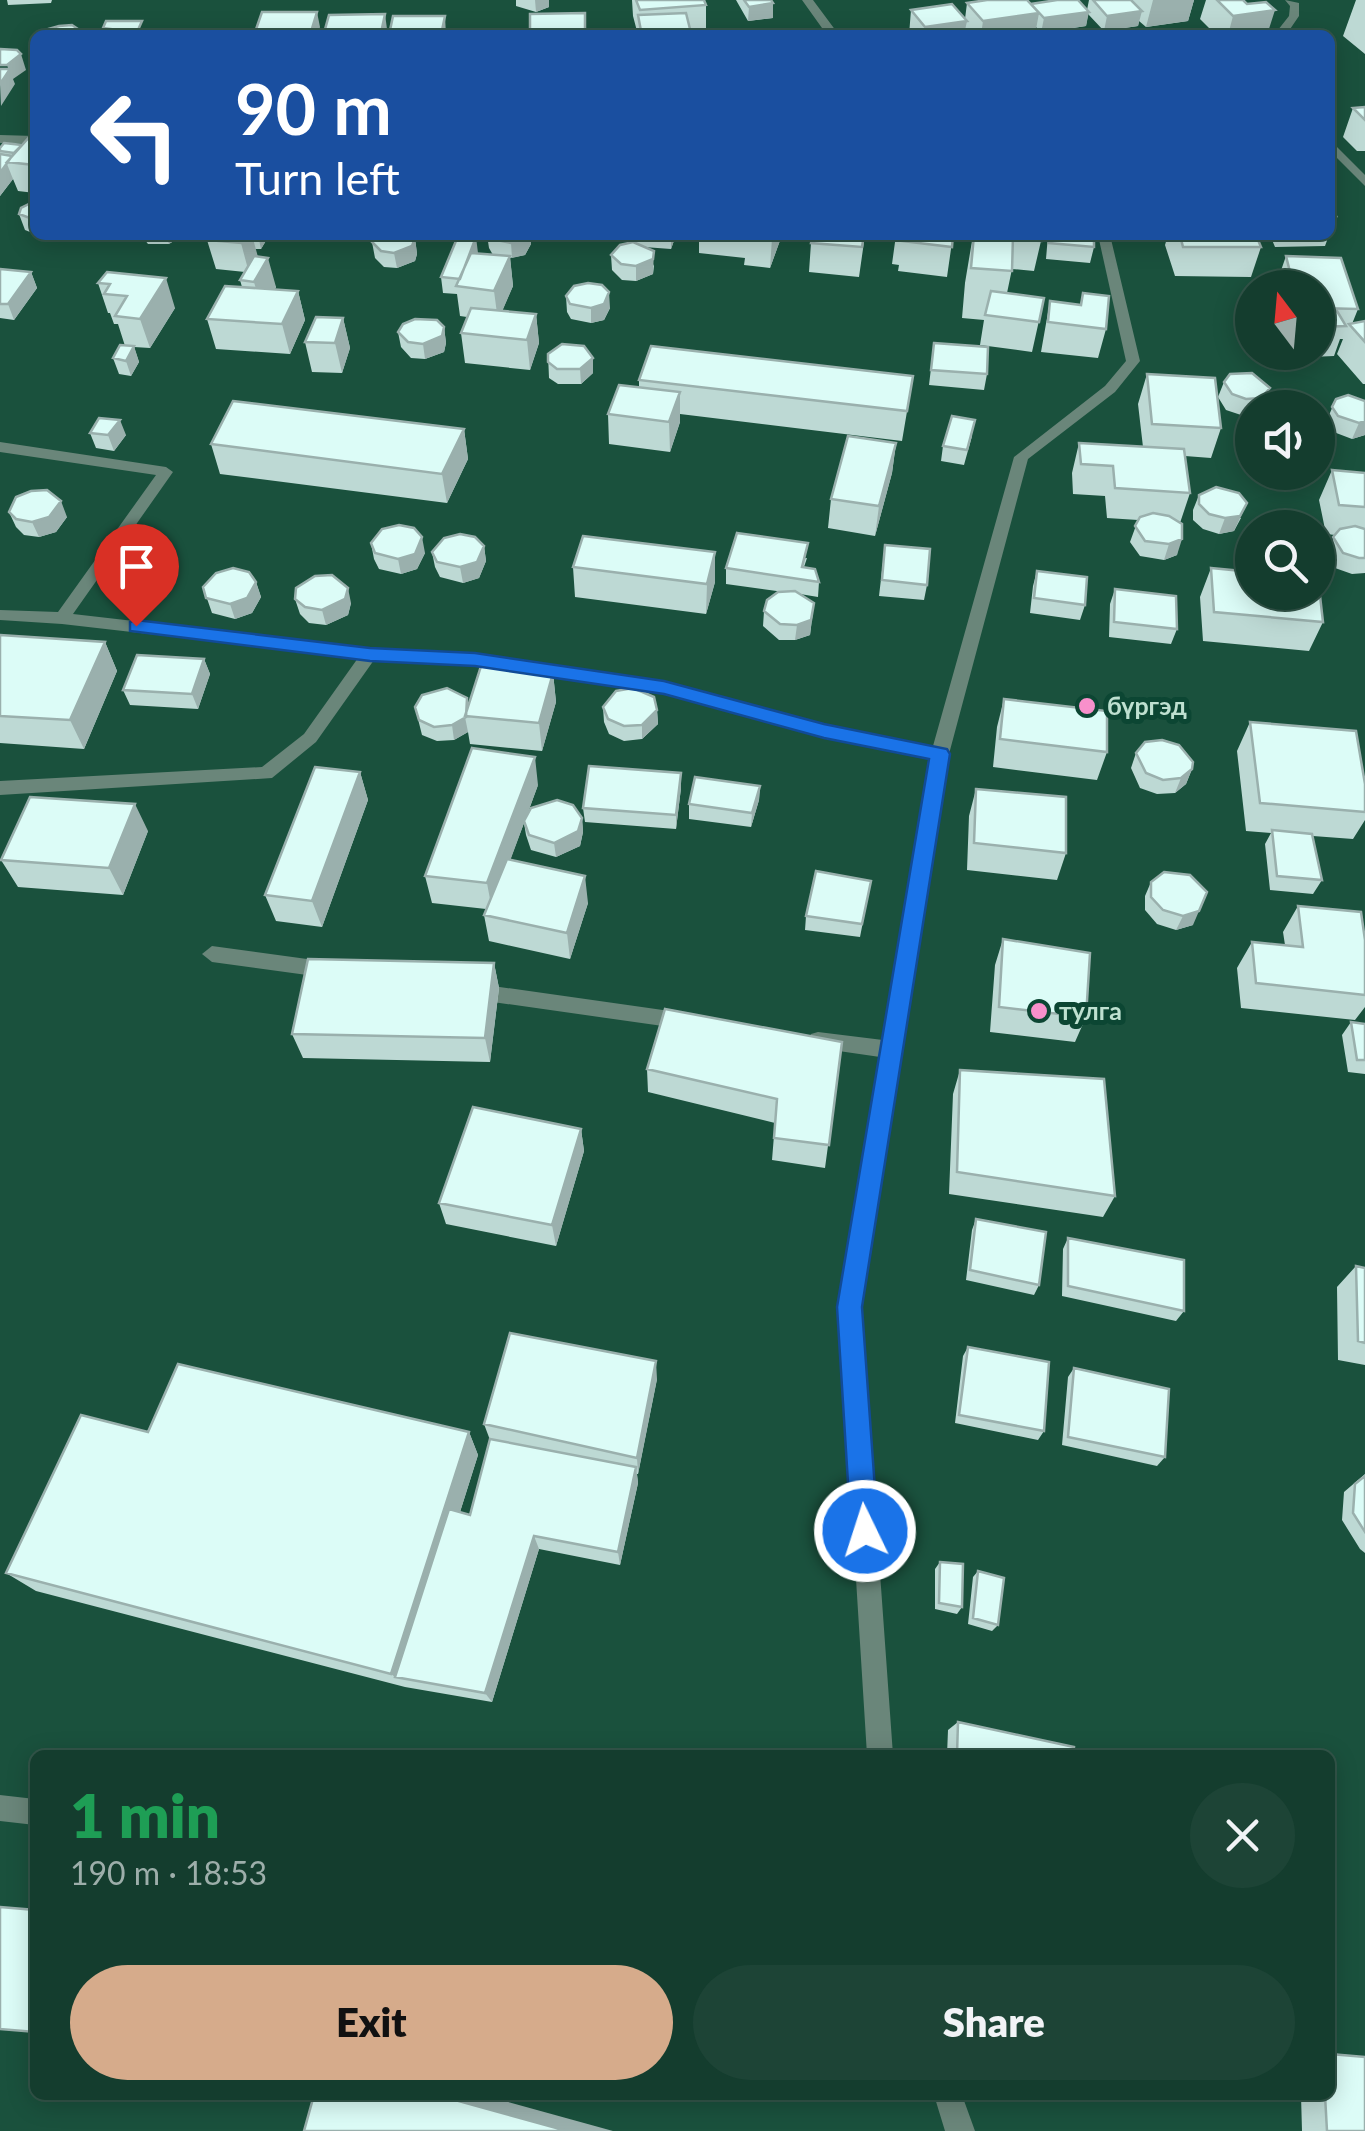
<!DOCTYPE html>
<html lang="en">
<head>
<meta charset="utf-8">
<style>
  :root { --surface:#143d2e; --page:#1d4436; --text:#f1f3f6; --muted:#9daeaa; --line:#33564a; --accent:#d6ab8b }
  body { margin:0; font-family:Lato,sans-serif; background:var(--page); color:var(--text); height:100vh; display:flex; flex-direction:column; font-size:38px; white-space:nowrap }
  * { box-sizing:border-box; margin:0 }
  p { font-size:32px; color:var(--muted) }
  .icon { flex:none; width:55px; height:55px; fill:none; stroke:currentColor; stroke-width:2; stroke-linecap:round; stroke-linejoin:round }
  .map { position:relative; flex:1; overflow:hidden }
  .side { position:absolute; left:30px; top:1750px; width:1305px; height:350px; display:flex; flex-direction:column; background:var(--surface); border-radius:15px; box-shadow:0 5px 25px #0003,0 0 0 2px var(--line) }
  .side>* { flex:none }
  .top-card { position:absolute; left:30px; top:30px; width:1305px; height:210px; border-radius:15px; box-shadow:0 5px 25px #0003,0 0 0 2px var(--line); background:#1a4fa0; color:#fff; overflow:hidden }
  .needle { width:65px; rotate:344deg }
  .controls { position:absolute; left:1235px; top:270px; display:grid; gap:20px }
  .controls a { display:grid; place-items:center; width:100px; height:100px; border-radius:50%; background:var(--surface); box-shadow:0 5px 25px #0003,0 0 0 2px var(--line); font-size:50px }
  .pin { position:absolute; display:grid; place-items:center; width:85px; height:85px; color:#fff; margin:-102px -42px; border-radius:50% 50% 50% 0; rotate:-45deg; box-shadow:0 0 10px #0007 }
  .pin .icon { rotate:45deg }
  .me { position:absolute; width:110px; margin:-55px; rotate:356deg; stroke-linejoin:round; filter:drop-shadow(0 0 8px #0008) }
  .turn { display:flex; align-items:center; gap:35px; height:210px; padding:0 40px; font-size:45px }
  .turn .icon { width:130px; height:130px; stroke-width:2.5 }
  .turn b { display:block; font-size:70px; line-height:85px }
  .round { display:grid; place-items:center; flex:none; width:105px; height:105px; border-radius:52px; background:var(--page) }
  .head { display:flex; align-items:center; justify-content:space-between; height:170px; padding:0 40px }
  h1 { font-size:60px; font-weight:800; line-height:75px; color:#1e9e55 }
  .primary-button { display:flex; gap:20px; margin-top:auto; padding:20px 40px }
  .primary-button a { flex:1; height:115px; border-radius:60px; background:var(--accent); color:#111; font-size:40px; font-weight:800; line-height:115px; text-align:center }
  .primary-button a+a { background:var(--page); color:var(--text) }
  .map>svg:first-child { display:block }
</style>
</head>
<body>
<div class="map">
<svg width="1365" height="2131" viewBox="0 0 1365 2131">
  <rect width="100%" height="100%" fill="#1a513d"/>
  <g fill="none" stroke-linecap="round" stroke-linejoin="round">
    <path fill="#6a867a" fill-rule="evenodd" d="M802,0H813L839,35H827Z
      M1285,0L1299,3V16L1286,35H1274L1289,16L1290,6Z
      M0,135L35,136V144L0,143Z
      M1330,140L1365,175V186L1330,151Z
      M1098,235H1110L1140,361L1115,392L1028,459L949,754L935,831L861,1307L893,1755H867L839,1307L880,1057L818,1048L811,1046L808,1040L811,1034L818,1032L883,1040L931,758L823,737L665,693L475,665L374,660L316,742L272,778L0,795V781L262,767L304,734L358,658L62,624L0,620V610L58,612L156,475L0,452V442L166,467L173,472L73,614L370,648L475,653L665,681L823,725L933,746L1014,457L1105,386L1126,361Z
      M212,946L329,962L336,964L339,970L336,976L329,978L212,962L202,954Z
      M472,983L691,1014L698,1016L701,1022L698,1028L691,1030L472,999L465,997L462,991L465,985Z
      M0,1795L35,1799V1825L0,1821Z
      M934,2095H962L975,2131H945Z"/>
  </g>
  <path fill="#bdd9d4" d="M7,0H52L51,3L8,5Z
    M516,0H549V7L536,12L516,6Z
    M632,0H704L706,5V33L690,35H638L633,16Z
    M736,0H771L773,18L748,21Z
    M1089,0H1194L1188,21L1146,27L1139,21L1138,26L1104,31L1088,14L1086,26L1041,33L1036,27L1035,35H966L965,33L964,35H909L911,10L965,19L967,3L1031,4L1087,10Z
    M1206,0H1243L1267,35H1216L1200,19Z
    M1356,0H1365V54L1343,36Z
    M585,13L586,35H530V14Z
    M387,29L386,35H325L324,33Z
    M1365,107V151H1357L1343,137L1353,108Z
    M35,134V193L18,191L13,179L0,196V148L22,145Z
    M35,201V234L25,230L19,214Z
    M1330,204L1336,216L1330,232Z
    M141,235H183L169,244H148Z
    M210,235H266L267,239L261,249H255L257,256L276,287L275,289L298,291L305,320L290,354L216,349L207,319L242,287L240,280L245,272L216,269L207,240Z
    M487,235H530L531,244L525,255L510,258L513,286L502,311L536,314L539,343L530,370L465,363L461,333L467,317L460,316L457,294L443,293L441,277L478,254L493,255L489,248Z
    M576,235H599L592,238L578,237Z
    M627,235H676L671,249L644,247L654,266L653,274L636,281L622,280L612,270L611,255L627,243Z
    M699,235H782L770,268L744,265L745,258L699,253Z
    M865,235L859,277L809,272L811,243Z
    M896,235H953L947,277L898,271L899,265L892,264Z
    M973,235L1041,241L1034,271L1012,269L1007,293L1044,298L1032,352L980,345L984,320L962,318L965,283Z
    M1048,235H1094V247L1090,263L1046,259Z
    M1168,235H1256L1261,247L1251,277L1175,276L1165,245Z
    M1270,235H1329L1325,246L1275,247Z
    M415,238L417,254L415,261L397,268L384,267L375,258L372,242Z
    M1286,256L1358,309L1352,324L1365,321V384H1363L1337,354L1343,339H1340L1334,356L1288,358L1284,352H1318V288H1275Z
    M0,269L31,272L37,288L14,320L0,318Z
    M107,272L175,308L150,348L134,347L139,362L131,376L119,374L113,358L125,346L118,324H114L110,313H108L98,283Z
    M1083,293L1106,329L1098,358L1041,352L1050,301L1080,305Z
    M566,296L610,308L604,320L591,323L571,319L567,312Z
    M343,318L350,348L342,373L312,372L305,342Z
    M444,327L446,343L444,352L425,359L411,358L401,347L398,332Z
    M934,343L987,374L984,390L929,385Z
    M548,354L593,373L581,384H558L549,378Z
    M1252,373L1264,403L1260,408H1252V414L1241,415L1226,410L1218,397L1224,382Z
    M1147,374L1221,428L1211,458L1185,456L1190,493L1180,523L1177,555L1164,560L1140,556L1130,542L1138,520L1107,518L1105,496L1073,494L1072,473L1079,443L1143,447L1138,404Z
    M913,376L902,441L680,414V422L670,452L609,444L608,414L639,387V380Z
    M1348,395L1365,435L1352,439L1331,431L1326,422L1336,399Z
    M464,429L468,459L447,503L220,474L211,444Z
    M90,433L126,435L114,451L96,448Z
    M972,436L964,465L941,461L943,446Z
    M896,443L892,473L875,536L828,528L831,499Z
    M1332,470L1365,473V573L1352,574L1335,568L1326,553L1335,535L1326,534L1319,500Z
    M1199,495L1241,518L1234,531L1219,534L1203,529L1193,520V510Z
    M9,512L67,517L56,532L39,537L24,535L16,527Z
    M371,543L425,553L417,569L401,574L379,569L374,559Z
    M885,545L927,585L924,600L879,596Z
    M484,546L486,561L479,578L463,583L440,577L435,567L432,552Z
    M715,552V582L706,614L575,597L573,567Z
    M807,558L804,567L819,582L818,597L800,594L814,603L810,635L795,640H779L763,626L764,611L784,592L726,584V568Z
    M118,561H171L161,580L124,576Z
    M1211,568L1323,622L1309,651L1203,641L1200,597Z
    M1037,571L1085,605L1080,620L1030,613L1033,586Z
    M256,582L261,597L252,613L235,619L212,613L203,587Z
    M1115,589L1177,629L1171,644L1109,637L1110,604Z
    M295,599L351,603L348,615L326,625L309,623L300,614Z
    M0,635L105,642L117,671L84,749L0,743Z
    M204,659L210,674L198,709L130,705L123,690Z
    M553,673L556,702L542,751L470,744L468,732L454,740L437,741L422,735L415,707L467,698L468,705Z
    M1004,699L1107,752L1097,780L993,767L997,727Z
    M603,707L657,710L658,724L642,739L624,741L609,734L604,722Z
    M1250,722L1365,784V820L1353,839L1313,836L1322,880L1313,894L1270,890L1265,844L1271,833L1246,831L1237,751Z
    M1136,753L1192,769L1186,784L1175,793L1157,794L1140,788L1131,768Z
    M360,772L368,800L322,927L276,921L265,895Z
    M538,785L527,815L582,818L583,832L580,846L556,857L531,850L526,835L524,823L510,860L588,903L570,959L489,941L484,915L486,909L432,903L425,876Z
    M760,786L759,800L751,827L689,819V804Z
    M681,788L676,829L585,822L583,808Z
    M976,789L1066,853L1057,880L967,870L969,816Z
    M148,831L123,895L18,887L1,860Z
    M871,881L860,937L805,930L806,916Z
    M1151,882L1193,925L1176,930L1157,924L1145,910V896Z
    M1298,906L1365,940V1007L1355,1020L1241,1008L1237,968L1252,942L1285,945L1283,932Z
    M1003,939L1086,1017L1075,1042L990,1032L995,965Z
    M494,963L499,988L490,1062L303,1058L292,1034Z
    M1351,1022L1365,1024V1074L1348,1072L1342,1035Z
    M842,1042L825,1168L772,1160L775,1123L648,1092L647,1069Z
    M960,1070L1115,1196L1103,1217L949,1194L953,1094Z
    M581,1129L584,1151L556,1246L446,1224L439,1203Z
    M976,1219L1039,1285L1034,1295L966,1280L972,1230Z
    M1068,1238L1184,1311L1176,1321L1062,1296L1063,1249Z
    M1356,1266L1365,1268V1365L1338,1360L1337,1287Z
    M968,1347L1044,1431L1038,1440L955,1423L963,1356Z
    M1074,1368L1165,1457L1157,1466L1062,1445L1068,1377Z
    M657,1379L638,1474H637L638,1483L620,1565L539,1549L492,1702L405,1687L36,1591L6,1573L469,1432L478,1455L460,1512L470,1515L490,1440L484,1424Z
    M1365,1474V1553L1360,1549L1342,1520L1344,1492Z
    M940,1562L962,1607L957,1614L935,1609V1569Z
    M978,1571L998,1625L992,1631L968,1624L973,1577Z
    M958,1722L1073,1755H947L948,1730Z
    M1330,2053L1365,2057V2131H1302L1301,2095H1330Z"/>
  <path fill="#9ab0ad" d="M535,0H549V7L536,12Z
    M1153,0H1194L1188,21L1146,27Z
    M773,3V18L748,21L749,7Z
    M1275,10L1267,35H1228L1233,16Z
    M1142,11L1138,26L1104,31L1107,16Z
    M317,12L320,27L318,35H310Z
    M1089,12L1086,26L1041,33L1044,18Z
    M1039,13L1035,35H981L983,21Z
    M385,14L387,29L386,35H381Z
    M445,16L446,35H441Z
    M967,21L964,35H924L925,27Z
    M21,54L26,70L13,79L15,84L1,106L0,84L9,71L7,65Z
    M7,164L13,179L0,196V173Z
    M166,235H183L169,244Z
    M246,235H252L258,257L249,273L241,243Z
    M258,235H266L267,239L261,249Z
    M526,235H530L531,244L525,255L512,258L511,243Z
    M671,235H676L671,249Z
    M773,235H782L770,268L772,238Z
    M476,237L478,253L464,287L460,279Z
    M415,238L417,254L415,261L397,268L394,253Z
    M654,251L653,274L636,281V266Z
    M510,256L513,286L498,321L494,291Z
    M268,258L276,287L262,311L254,282Z
    M31,272L37,288L14,320L8,304Z
    M166,278L175,308L150,348L140,319Z
    M298,291L305,320L290,354L282,324Z
    M609,292L610,308L604,320L591,323V308Z
    M536,314L539,343L530,370L527,340Z
    M343,318L350,348L342,373L335,343Z
    M444,327L446,343L444,352L425,359L423,344Z
    M134,346L139,362L131,376L126,361Z
    M593,358V373L581,384L580,369Z
    M1270,388L1264,403L1260,408H1257L1261,398Z
    M680,392V422L670,452L669,422Z
    M120,420L126,435L114,451L108,435Z
    M1365,421V435L1352,439L1359,423Z
    M464,429L468,459L447,503L442,474Z
    M896,443L892,473L875,536L879,506Z
    M61,501L67,517L56,532L39,537L32,522Z
    M1247,503L1234,531L1219,534L1225,518Z
    M422,537L425,553L417,569L401,574L398,559Z
    M1182,539L1177,555L1164,560L1169,544Z
    M165,546L171,561L161,580L155,565Z
    M484,546L486,561L479,578L463,583L460,567Z
    M715,552V582L706,614L707,584Z
    M256,582L261,597L252,613L235,619L230,604Z
    M348,588L351,603L348,615L326,625L322,610Z
    M814,603L810,635L795,640L797,625Z
    M105,642L117,671L84,749L70,720Z
    M204,659L210,674L198,709L192,694Z
    M553,673L556,702L542,751L539,723Z
    M657,710L658,724L642,739V725Z
    M465,717L468,732L454,740L452,725Z
    M535,757L538,785L492,910L487,883Z
    M1192,769L1186,784L1175,793L1181,778Z
    M360,772L368,800L322,927L312,901Z
    M681,773V788L676,829V815Z
    M760,786L759,800L751,827L752,813Z
    M135,804L148,831L123,895L109,868Z
    M582,818L583,832L580,846L556,857L554,843Z
    M585,876L588,903L570,959L567,933Z
    M1199,911L1193,925L1176,930L1183,916Z
    M494,963L499,988L490,1062L485,1038Z
    M581,1129L584,1151L556,1246L552,1225Z
    M656,1361L657,1379L638,1474L637,1458Z
    M469,1432L478,1455L407,1680L395,1677L391,1674Z
    M636,1467L638,1483L620,1565L618,1552Z
    M534,1536L539,1549L492,1702L485,1693Z
    M437,2095H483L613,2131H567Z"/>
  <path fill="#dcfcf7" stroke="#9ab0ad" stroke-width="2.5" d="M636,0H704L706,5L640,10Z
    M744,0H771L773,3L749,7Z
    M987,0H1027L1039,13L983,21L967,3Z
    M1057,0H1078L1089,12L1044,18L1031,4Z
    M1093,0H1131L1142,11L1107,16Z
    M1217,0H1243L1247,4L1266,2L1275,10L1233,16Z
    M952,4L967,21L925,27L911,10Z
    M262,12H317L310,35H254Z
    M585,13V33L530,34V14Z
    M686,13L690,29L641,31L638,15Z
    M385,14L381,33H324L329,15Z
    M393,16H445L441,35H389Z
    M106,21H142L138,30H176L174,35H95L98,30H118L103,28Z
    M72,25L81,31L76,35H44L48,29L59,26Z
    M0,49L17,50L21,54L7,65H0Z
    M0,69H10L0,84Z
    M1365,107V120L1353,108Z
    M32,134H35V165L7,162Z
    M4,143L22,145L14,153L0,151V148Z
    M0,154L12,156L0,173Z
    M35,201V220L19,214L21,208Z
    M1330,204L1336,216H1330Z
    M210,235H246L241,243L207,240Z
    M376,235H412L415,238L412,246L394,253L381,251L372,242Z
    M489,235H526L524,239L511,243L491,239Z
    M745,235H773L772,238Z
    M813,235H864L862,247L811,243Z
    M901,235H953L952,247L902,241L904,236Z
    M974,235L1013,236L1012,271L971,268Z
    M1002,235H1040L1041,241L1013,240V236Z
    M1049,235H1094V247L1049,243Z
    M1180,235H1256L1261,247H1183Z
    M458,236L476,237L460,279L441,277Z
    M633,242L654,251L653,259L636,266L621,264L611,255L620,245Z
    M471,253L510,256L494,291L456,286Z
    M254,256L268,258L254,282L240,280Z
    M1286,256L1341,258L1358,309L1318,308V288H1294Z
    M0,269L31,272L8,304H0Z
    M107,272L166,278L140,319L115,316L127,296L104,294L110,284L98,283Z
    M588,283L602,285L609,292L604,304L591,308L570,304L566,296L574,286Z
    M225,286L298,291L282,324L207,319Z
    M991,291L1044,298L1039,322L985,315Z
    M1083,293L1109,296L1106,329L1048,322L1050,301L1081,305Z
    M471,308L536,314L527,340L461,333Z
    M1337,311L1346,326L1318,327V312Z
    M316,317L343,318L335,343L305,342Z
    M415,319L437,320L444,327L442,336L423,344L408,342L398,332L403,324Z
    M1365,321V342L1349,324Z
    M934,343L988,347L987,374L931,370Z
    M562,344L584,346L593,358L580,369H557L548,362V354Z
    M120,345L134,346L126,361L113,358Z
    M651,346L913,376L907,411L639,380Z
    M1252,373L1270,388L1261,398L1246,399L1232,394L1224,382L1230,374Z
    M1147,374L1215,378L1221,428L1152,424Z
    M619,385L680,392L669,422L608,414Z
    M1348,395L1365,401V421L1359,423L1338,416L1332,407L1336,399Z
    M233,401L464,429L442,474L211,444Z
    M952,416L975,420L967,450L943,446Z
    M99,418L120,420L108,435L90,433Z
    M848,436L896,443L879,506L831,499Z
    M1079,443L1184,449L1190,493L1115,488L1113,466L1081,464Z
    M1332,470L1365,473V507L1339,505Z
    M1216,487L1239,493L1247,503L1240,516L1225,518L1209,514L1199,504V495Z
    M47,490L61,501L49,517L32,522L16,519L9,512L16,497L31,491Z
    M1153,513L1169,516L1182,524V539L1169,544L1145,541L1135,526L1140,517Z
    M399,525L414,528L422,537L415,554L398,559L375,553L371,543L382,529Z
    M1355,526L1365,529V558H1359L1343,553L1333,537L1340,529Z
    M737,533L808,543L802,567L815,569L819,582L726,568Z
    M460,534L475,537L484,546L477,562L460,567L437,562L432,552L444,538Z
    M583,536L715,552L707,584L573,567Z
    M128,542L165,546L155,565L118,561Z
    M885,545L930,549L927,585L882,580Z
    M233,568L249,572L256,582L247,598L230,604L206,598L203,587L216,573Z
    M1211,568L1252,572V592H1318V578L1323,622L1214,612Z
    M1037,571L1087,577L1085,605L1034,598Z
    M332,575L348,588L345,599L322,610L305,607L295,599L296,588L315,576Z
    M1115,589L1176,596L1177,629L1114,622Z
    M795,591L814,603L811,620L797,625L780,624L764,611L767,600L778,592Z
    M0,635L105,642L70,720L0,716Z
    M137,655L204,659L192,694L123,690Z
    M481,666L553,673L539,723L465,716Z
    M447,688L467,698L466,717L452,725L434,727L419,720L415,707L422,695Z
    M633,688L654,697L657,710L642,725L624,726L608,719L603,707L616,691Z
    M1004,699L1107,711V752L1000,739Z
    M1250,722L1356,731L1365,784V812L1260,803Z
    M1162,740L1179,745L1193,762L1192,769L1181,778L1163,780L1146,773L1136,753L1145,742Z
    M472,748L535,757L487,883L425,876Z
    M589,766L681,773L676,815L583,808Z
    M315,767L360,772L312,901L265,895Z
    M695,777L760,786L752,813L689,804Z
    M976,789L1066,797V853L974,843Z
    M30,797L135,804L109,868L1,860Z
    M557,800L573,805L582,818L578,831L554,843L529,835L524,821L531,808Z
    M1272,830L1312,834L1322,880L1277,876Z
    M507,859L585,876L567,933L484,915Z
    M816,871L871,881L862,924L806,916Z
    M1164,872L1190,875L1207,892L1199,911L1183,916L1163,910L1151,897V882Z
    M1298,906L1361,912L1365,940V995L1256,983L1252,942L1303,947Z
    M1003,939L1090,953L1086,1017L999,1007Z
    M308,959L494,963L485,1038L292,1034Z
    M665,1009L842,1042L829,1145L774,1138L777,1099L647,1069Z
    M1351,1022L1365,1024V1060H1357Z
    M960,1070L1104,1079L1115,1196L957,1172Z
    M473,1107L581,1129L552,1225L439,1203Z
    M976,1219L1046,1232L1039,1285L970,1270Z
    M1068,1238L1184,1260V1311L1068,1286Z
    M1356,1266L1365,1268V1343L1358,1341Z
    M510,1333L656,1361L637,1458L484,1424Z
    M968,1347L1049,1362L1044,1431L959,1415Z
    M178,1364L469,1432L391,1674L6,1573L81,1415L148,1432Z
    M1074,1368L1169,1389L1165,1457L1068,1437Z
    M490,1439L636,1467L618,1552L534,1536L485,1693L395,1677L449,1509L470,1515Z
    M1365,1476V1532L1353,1513L1355,1484Z
    M940,1562L963,1564L962,1607L939,1603Z
    M978,1571L1004,1578L998,1625L973,1618Z
    M958,1722L1074,1747L1073,1755H957Z
    M0,1907L35,1910V2032L0,2029Z
    M1330,2054L1365,2057V2131H1327L1325,2095H1330Z
    M314,2095H437L567,2131H304Z"/>
  <path fill="#1a73e8" stroke="#114b97" stroke-width="2.5" d="M136,620L370,648L475,653L664,681L824,724L947,749L950,754L862,1307L878,1531L874,1541L865,1545L855,1541L851,1531L837,1307L929,759L824,738L664,694L475,666L370,661L130,631V622Z"/>
  <g fill="#f890cb" stroke="#0c4633" stroke-width="4">
    <circle cx="1087" cy="706" r="10"/>
    <circle cx="1039" cy="1011" r="10"/>
  </g>
  <g text-anchor="middle" stroke-width="10" stroke-linejoin="round" paint-order="stroke">
    <g font-size="25" font-weight="bold" fill="#bee0d0" stroke="#0c4633" text-anchor="start">
      <text x="1107" y="715">бүргэд</text>
      <text x="1059" y="1020">тулга</text>
    </g>
  </g>
</svg>
<div class="controls">
<a><svg class="needle" viewBox="-14 -14 28 28"><path d="M0-13l5 13h-10z" fill="#e53935"/><path d="M0 13l5-13h-10z" fill="#9daeaa"/></svg></a>
<a><svg class="icon" aria-label="sound" viewBox="0 0 24 24"><path d="M4 9h4l5-4v14l-5-4H4zM17 9q2 3 0 6"/></svg></a>
<a><svg class="icon" aria-label="search" viewBox="0 0 24 24"><circle cx="10" cy="10" r="6"/><path d="M15 15l6 6"/></svg></a>
</div>
<div class="pin" style="left:136px;top:626px;background:#d93025"><svg class="icon" aria-label="arrive" viewBox="0 0 24 24"><path d="M6 21V4h12l-3 4 3 4H6"/></svg></div>
<svg class="me" style="left:865px;top:1531px" viewBox="-20 -20 40 40"><circle r="17" fill="#1a73e8" stroke="#fff" stroke-width="3"/><path d="M0-11L8 9 0 5-8 9z" fill="#fff"/></svg>
<div class="top-card">
<div class="turn"><svg class="icon" aria-label="left" viewBox="0 0 24 24"><path d="M17 20v-9H6M10 6l-5 5 5 5"/></svg><div><b>90 m</b>Turn left</div></div>
</div>
<section class="side">
<div class="head"><div><h1>1 min</h1><p>190 m · 18:53</p></div><a class="round"><svg class="icon" aria-label="close" viewBox="0 0 24 24"><path d="M6 6l12 12M18 6L6 18"/></svg></a></div>
<div class="primary-button"><a>Exit</a><a>Share</a></div>
</section>
</div>
</body>
</html>
